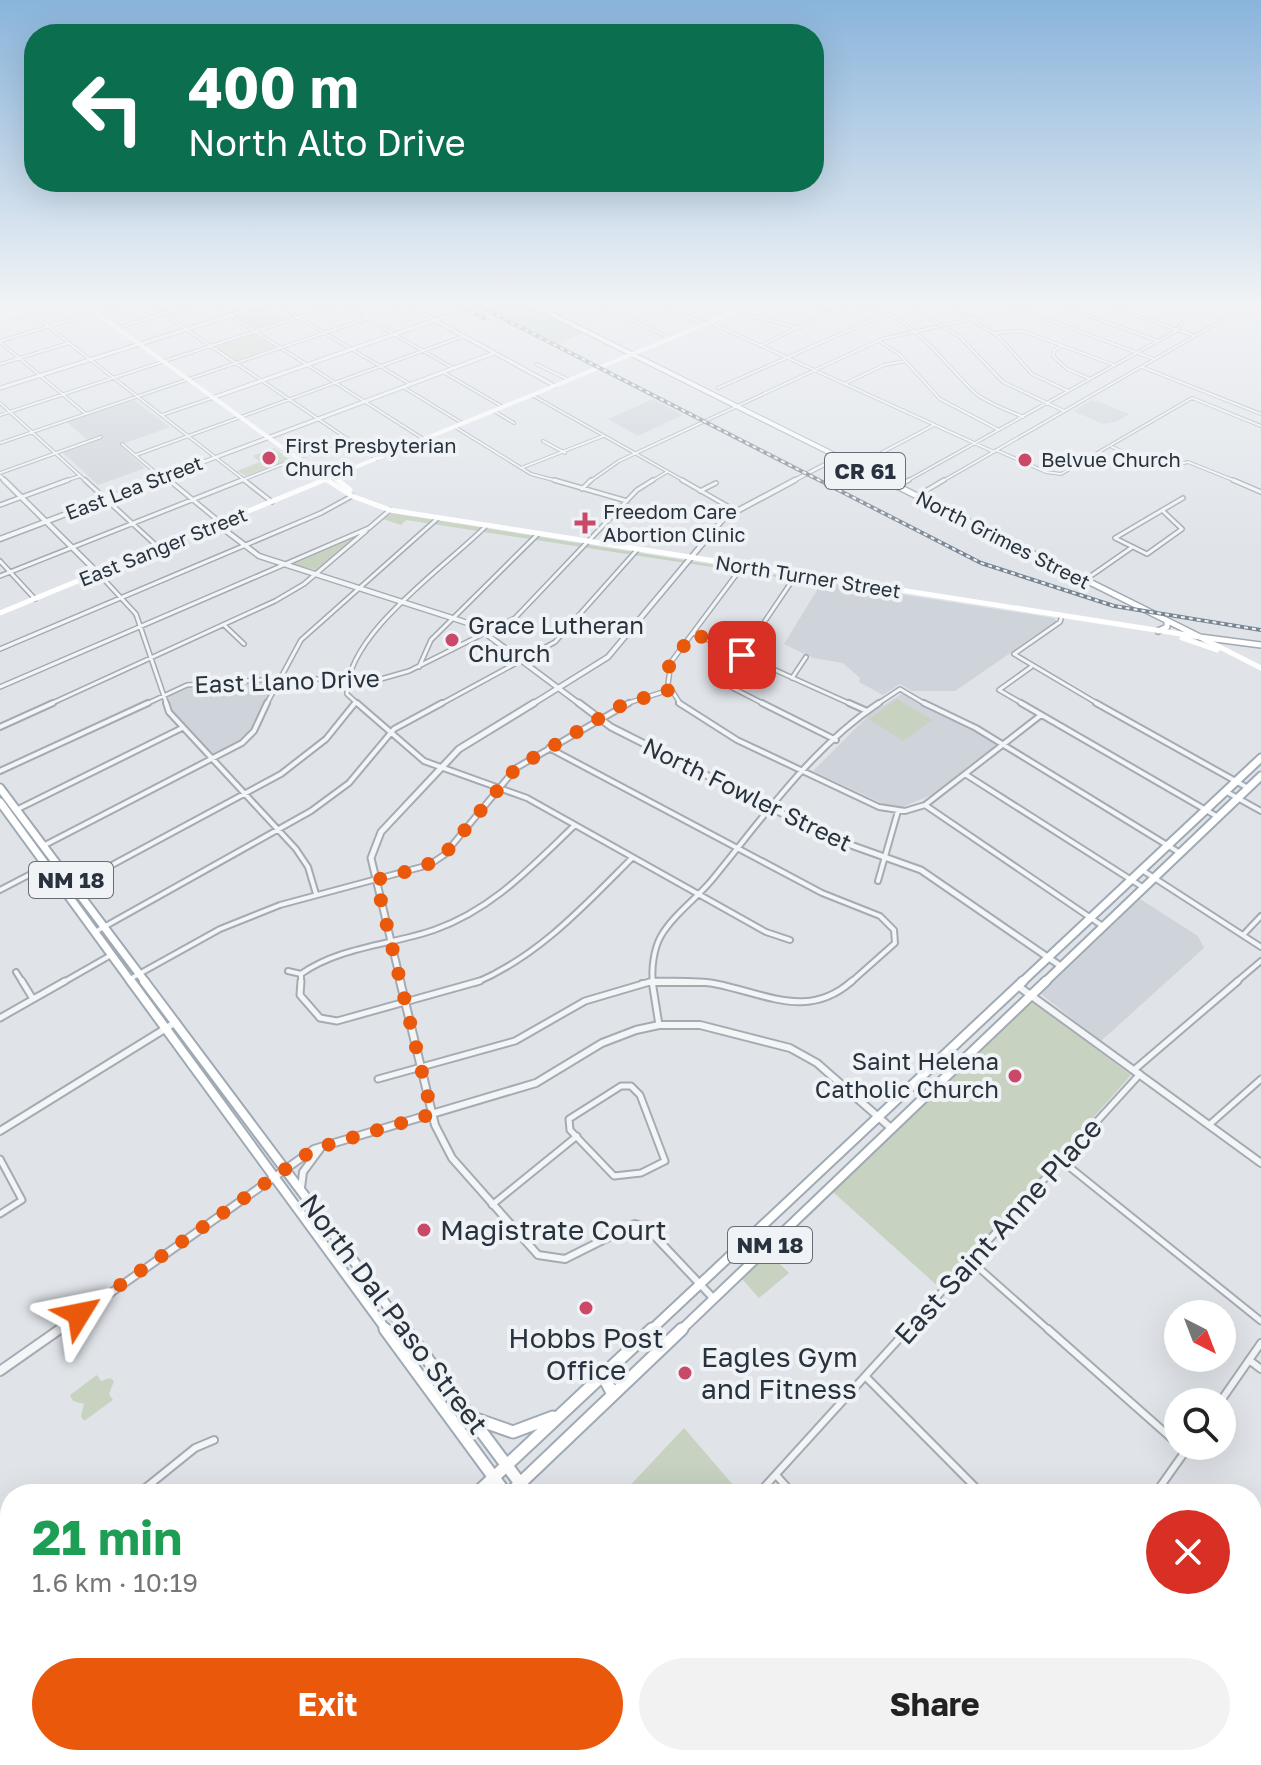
<!DOCTYPE html>
<html lang="en">
<head>
<meta charset="utf-8">
<style>
  :root { --surface:#fff; --page:#f2f2f2; --text:#222; --muted:#767676; --accent:#ea580c }
  body { margin:0; font-family:"Golos Text",sans-serif; background:var(--page); color:var(--text); height:100vh; display:flex; flex-direction:column; font-size:30px; white-space:nowrap }
  * { box-sizing:border-box; margin:0 }
  p { font-size:26px; color:var(--muted) }
  .icon { flex:none; width:44px; height:44px; fill:none; stroke:currentColor; stroke-width:2; stroke-linecap:round; stroke-linejoin:round }
  .map { position:relative; flex:1; overflow:hidden }
  .details { position:absolute; left:0px; top:1484px; width:1262px; height:282px; display:flex; flex-direction:column; background:var(--surface); border-radius:32px 32px 0 0; box-shadow:0 8px 32px #0002 }
  .details>* { flex:none }
  .top-card { position:absolute; left:24px; top:24px; width:800px; height:168px; border-radius:32px; box-shadow:0 8px 32px #0002; background:#0b6e4f; color:#fff; overflow:hidden }
  .needle { width:52px; rotate:138deg }
  .tools { position:absolute; left:1164px; top:1300px; display:grid; gap:16px }
  .tools a { display:grid; place-items:center; width:72px; height:72px; border-radius:50%; background:var(--surface); box-shadow:0 8px 32px #0002; font-size:40px }
  .pin { position:absolute; display:grid; place-items:center; width:68px; height:68px; color:#fff; margin:-34px; border-radius:16px; box-shadow:0 4px 12px #0006 }
  .me { position:absolute; width:88px; margin:-44px; rotate:55deg; stroke-linejoin:round; filter:drop-shadow(0 0 6px #0008) }
  .turn { display:flex; align-items:center; gap:28px; height:168px; padding:0 32px; font-size:36px }
  .turn .icon { width:104px; height:104px; stroke-width:2.5 }
  .turn b { display:block; font-size:56px; line-height:68px }
  .round { display:grid; place-items:center; flex:none; width:84px; height:84px; border-radius:42px; background:var(--page) }
  .headline { display:flex; align-items:center; justify-content:space-between; height:136px; padding:0 32px }
  h1 { font-size:48px; font-weight:700; line-height:60px; color:#1e9e55 }
  .primary-button { display:flex; gap:16px; margin-top:auto; padding:16px 32px }
  .primary-button a { flex:1; height:92px; border-radius:48px; background:var(--accent); color:#fff; font-size:32px; font-weight:700; line-height:92px; text-align:center }
  .primary-button a+a { background:var(--page); color:var(--text) }
  .map>svg:first-child { display:block }
</style>
</head>
<body>
<div class="map">
<svg width="1261" height="1765" viewBox="0 0 1261 1765">
  <rect width="100%" height="100%" fill="#e0e4e9"/>
  <path fill="#ced4da" d="M653,399L683,415L638,436L608,419Z
    M134,400L170,427L120,445L145,468L98,485L63,453L91,443L67,422Z
    M1092,400L1100,402L1129,414L1118,421L1103,424L1073,411Z
    M822,582L1054,618L1057,621L955,691H912L900,684L883,695L859,682L860,678L843,663L813,658L784,644Z
    M274,683L250,734L214,757L170,709L165,696L191,686Z
    M903,693L937,714L967,725L996,745L931,795L903,807L884,804L813,771L870,714Z
    M1140,899L1198,936L1204,948L1101,1041L1041,994Z"/>
  <path fill="#c7d2c1" d="M484,304H528L586,332L554,345L478,305Z
    M261,307L283,320L255,329L234,316Z
    M252,333L275,347L235,361L214,347Z
    M274,448L290,460L246,476L237,471L260,462L253,456Z
    M392,513L788,577L790,579L406,520L401,525L383,519Z
    M359,534L317,570L290,564Z
    M897,699L932,720L903,741L869,719Z
    M1031,1001L1131,1075L941,1289L833,1192Z
    M793,1231L797,1236L777,1261L789,1273L759,1298L742,1279Z
    M97,1375L101,1381L110,1378L114,1381L109,1394L113,1400L84,1421L81,1416L84,1404L73,1401L70,1395Z
    M684,1428L741,1494H622Z"/>
  <g fill="none" stroke-linecap="round" stroke-linejoin="round">
    <g stroke="#a5abb3" stroke-width="4">
      <path id="minor-far4" d="M19,304L247,482
        M149,304L377,459
        M212,304L425,440
        M276,304L410,384
        M342,304L453,368
        M597,304L670,338
        M764,304L770,306
        M813,304L831,314
        M907,304L960,337L1003,382L1064,411
        M947,304L999,337L1032,374L1068,391
        M1006,304L1154,359
        M1057,304L1158,341
        M1104,304L1195,336
        M734,312L800,328
        M709,322L994,452
        M117,328L196,304
        M993,333L1023,331L1114,365
        M0,341L124,304
        M879,341L899,354L940,399L999,430
        M0,342L86,414
        M760,346C784,335 820,314 845,309C902,298 939,359 974,392C986,403 1008,410 1023,417
        M1062,346L1054,350L1053,356L1067,369L1090,379
        M0,364L69,343
        M536,364L569,380
        M1142,367L1261,414
        M443,372L503,407
        M844,384L884,365L905,361
        M403,387L462,423
        M718,388L884,315
        M532,395L686,482
        M0,403L87,482
        M494,411L514,423
        M0,415L339,304
        M162,415L212,398
        M455,427L531,474L561,482
        M543,441L565,453
        M0,443L407,305
        M122,444L162,478
        M1112,447L1163,468L1188,462L1238,482
        M996,450L1046,472L1061,474L1192,398L1261,426
        M136,455L464,336
        M866,461L934,425
        M521,468L603,436
        M0,473L101,437
        M165,477L172,482
        M62,482L80,476
        M237,482L347,439
        M589,482L619,461L882,339L998,313L1022,304
        M650,482L667,472
        M905,482L1176,331L1182,323
        M941,482L1221,321"/>
    </g>
    <g stroke="#a5abb3" stroke-width="6">
      <path id="minor-far3" d="M85,480L158,547
        M169,480L221,523
        M244,480L272,502
        M554,480L627,501
        M682,480L736,511
        M1233,480L1261,492
        M897,487L909,480
        M582,489L591,480
        M700,491L716,483
        M917,496L944,480
        M0,505L68,480
        M1164,512L1182,529L1147,554L1115,538L1183,498
        M0,561L35,599
        M98,573L136,614L167,705
        M0,576L242,480
        M1085,580L1131,548
        M1062,616L1060,622L1014,654L1100,705
        M224,625L244,644
        M693,633L853,705
        M0,649L321,513L352,496
        M419,667L431,640L537,535
        M792,678L806,657
        M0,687L369,528L390,510
        M48,705L275,601L304,584L366,531
        M144,705L187,685L290,678L374,681L409,671L515,618L637,490L653,480
        M266,705L301,640L437,519
        M354,705L356,702
        M359,705L347,694C345,635 445,567 485,527
        M439,705L555,642L637,550
        M622,705L669,690
        M681,705L668,684L671,662L742,567
        M766,705L727,685L728,676L796,575
        M876,705L900,689L927,705
        M1025,705L999,690L1031,667"/>
    </g>
    <g stroke="#a5abb3" stroke-width="8">
      <path id="minor-far2" d="M166,703L169,712L296,849L308,867L316,894
        M357,703L424,761L527,798L766,932L790,940
        M679,703L737,740L879,807L905,811L925,805L1041,715
        M762,703L836,740
        M849,703L867,711
        M924,703L976,728L1180,853
        M1021,703L1218,817
        M1096,703L1248,788
        M0,727L53,703
        M549,748L822,893L880,916L894,930L895,943L850,983
        M0,771L148,703
        M965,774L1144,888
        M1225,791L1261,811
        M925,805L1104,927
        M16,810L182,728
        M43,846L242,743L254,731L267,703
        M1142,870L1261,947
        M878,881L898,811
        M73,886L281,774L326,739L355,703
        M0,890L48,865
        M95,932L311,811L349,783L394,729L442,703
        M1244,934L1261,916
        M288,971L301,974
        M16,972L23,983
        M130,979L220,929L280,905L429,865L444,855L516,768L629,703
        M62,983L111,955
        M301,983V974C339,947 390,945 434,930C493,909 531,867 575,825
        M475,983C539,956 584,906 632,858
        M642,983H712
        M653,983C651,969 654,948 661,936C673,915 696,899 711,881C762,819 811,748 879,703
        M1235,983L1261,961"/>
    </g>
    <g stroke="#a5abb3" stroke-width="9">
      <path id="minor-far1" d="M22,981L33,999
        M301,981L300,995L320,1018L337,1021L480,981
        M652,981L659,1025
        M653,981C674,982 696,980 716,984C767,994 808,1020 852,981
        M0,1018L65,981
        M1134,1070L1238,981
        M378,1079L515,1041L585,1001L653,981
        M621,1086H631L640,1095L665,1161L641,1173L614,1176L570,1130L569,1119Z
        M1209,1125L1261,1079
        M0,1159L22,1200L0,1214
        M1062,1161L1261,1321
        M492,1205L577,1136
        M971,1261L1050,1331
        M906,1331L1140,1074"/>
    </g>
    <g stroke="#a5abb3" stroke-width="10">
      <path id="minor" d="M1048,1329L1178,1444
        M1249,1360L1261,1369
        M866,1377L982,1494
        M1220,1402L1261,1343
        M776,1475L793,1494
        M138,1494L195,1448L214,1440
        M758,1494L908,1329
        M1155,1494L1189,1446
        M1252,1587L1261,1573
        M0,1605L10,1597
        M1252,1623L1261,1631
        M1252,1719L1261,1705
        M965,1765L971,1756
        M1083,1765L1089,1756
        M1226,1765L1231,1756"/>
    </g>
    <g stroke="#a5abb3" stroke-width="5">
      <path id="tertiary-far4" d="M405,304L555,386
        M659,304L704,324
        M0,388L267,304
        M212,398L481,304
        M0,476L6,482
        M150,482L494,353
        M791,482L839,457"/>
    </g>
    <g stroke="#a5abb3" stroke-width="7">
      <path id="tertiary-far3" d="M4,480L98,573
        M217,524L259,556L474,625L581,705
        M0,539L156,480
        M531,705L608,657L724,518L795,480"/>
    </g>
    <g stroke="#a5abb3" stroke-width="9">
      <path id="tertiary-far2" d="M579,703L611,727L831,838L921,870L1062,967
        M401,983L371,858L381,832L459,749L534,703"/>
    </g>
    <g stroke="#a5abb3" stroke-width="10">
      <path id="tertiary-far1" d="M400,981L435,1125L452,1158L538,1255L565,1259L635,1224L647,1228L714,1299
        M1018,986L1261,1163
        M0,1131L176,1022
        M301,1188L303,1172L320,1149
        M57,1331L314,1149L536,1083L602,1043L636,1030L659,1025H700L790,1048L817,1063L892,1129"/>
    </g>
    <g stroke="#a5abb3" stroke-width="12">
      <path id="tertiary" d="M0,1371L60,1329
        M0,1714L10,1738
        M17,1756L21,1765"/>
    </g>
    <g stroke="#a0aab4" stroke-width="6">
      <path id="primary-far4" d="M531,304L889,482"/>
    </g>
    <g stroke="#a0aab4" stroke-width="8">
      <path id="primary-far3" d="M885,480L1200,637L1261,645
        M1158,631L1167,627V621"/>
    </g>
    <g stroke="#a0aab4" stroke-width="11">
      <path id="primary-far2" d="M0,788L146,983
        M0,802L132,983
        M1021,983L1261,758
        M1044,983L1261,776"/>
    </g>
    <g stroke="#a0aab4" stroke-width="12">
      <path id="primary-far1" d="M131,981L387,1331
        M144,981L406,1331
        M650,1331L1023,981
        M680,1331L1046,981"/>
    </g>
    <g stroke="#a0aab4" stroke-width="15">
      <path id="primary" d="M385,1329L506,1494
        M405,1329L528,1494
        M602,1374L613,1394
        M473,1418L513,1432L553,1417
        M476,1494L652,1329
        M509,1494L682,1329
        M699,1756L706,1765
        M723,1756L729,1765
        M206,1765L215,1756"/>
    </g>
    <use href="#minor-far4" stroke="#f3f5f7" stroke-width="2"/>
    <use href="#minor-far3" stroke="#f3f5f7" stroke-width="3"/>
    <use href="#minor-far2" stroke="#f3f5f7" stroke-width="4"/>
    <use href="#minor-far1" stroke="#f3f5f7" stroke-width="5"/>
    <use href="#minor" stroke="#f3f5f7" stroke-width="6"/>
    <use href="#tertiary-far4" stroke="#f3f5f7" stroke-width="3"/>
    <use href="#tertiary-far3" stroke="#f3f5f7" stroke-width="4"/>
    <use href="#tertiary-far2" stroke="#f3f5f7" stroke-width="5"/>
    <use href="#tertiary-far1" stroke="#f3f5f7" stroke-width="6"/>
    <use href="#tertiary" stroke="#f3f5f7" stroke-width="8"/>
    <path stroke="#fff" stroke-width="4" d="M84,304L330,482
      M0,318L51,304
      M319,482L755,304
      M340,482L337,480L343,475"/>
    <path stroke="#fff" stroke-width="5" d="M327,480L352,496L390,510L1200,637L1261,668
      M338,480L350,490
      M0,613L324,480
      M1182,638L1217,650"/>
    <use href="#primary-far4" stroke="#fff" stroke-width="4"/>
    <use href="#primary-far3" stroke="#fff" stroke-width="5"/>
    <use href="#primary-far2" stroke="#fff" stroke-width="7"/>
    <use href="#primary-far1" stroke="#fff" stroke-width="8"/>
    <use href="#primary" stroke="#fff" stroke-width="11"/>
    <g stroke="#7a8592" stroke-width="4">
      <path id="rail" d="M457,304L484,318
        M475,304L981,563L1114,606L1261,630"/>
    </g>
    <use href="#rail" stroke="#f0f3f6" stroke-width="2" stroke-dasharray="4" stroke-linecap="butt"/>
  </g>
  <linearGradient id="sky" x2="0" y2="1"><stop stop-color="#89b4db"/><stop offset="0.55" stop-color="#f1f3f5"/><stop offset="1" stop-color="#f1f3f5" stop-opacity="0"/></linearGradient>
  <rect width="1261" height="551" fill="url(#sky)"/>
  <g fill="none" stroke-linecap="round" stroke-linejoin="round">
    <path stroke="#ea580c" stroke-width="14" stroke-dasharray="0 25.2" d="M79,1314L314,1149L432,1114L376,880L423,867L444,855L516,768L622,705L669,690L668,668L693,633L742,655"/>
  </g>
  <g fill="#ca4968" stroke="#f0f3f6" stroke-width="3">
    <circle cx="269" cy="458" r="8"/>
    <circle cx="1025" cy="460" r="8"/>
    <path d="M581 511h8v8h8v8h-8v8h-8v-8h-8v-8h8z"/>
    <circle cx="452" cy="640" r="8"/>
    <circle cx="1015" cy="1076" r="8"/>
    <circle cx="424" cy="1230" r="8"/>
    <circle cx="586" cy="1308" r="8"/>
    <circle cx="685" cy="1373" r="8"/>
  </g>
  <g text-anchor="middle" stroke-width="8" stroke-linejoin="round" paint-order="stroke">
    <g font-size="20" fill="#29333f" stroke="#f0f3f6" text-anchor="start">
      <text x="285" y="453">First Presbyterian<tspan x="285" dy="23">Church</tspan></text>
      <text x="1041" y="467">Belvue Church</text>
      <text x="603" y="519">Freedom Care<tspan x="603" dy="23">Abortion Clinic</tspan></text>
    </g>
    <g font-size="20" fill="#29333f" stroke="#f0f3f6">
      <text transform="translate(134 488) rotate(-21)" y="7">East Lea Street</text>
      <text transform="translate(1003 540) rotate(27)" y="7">North Grimes Street</text>
      <text transform="translate(163 547) rotate(-22)" y="7">East Sanger Street</text>
      <text transform="translate(808 577) rotate(9)" y="7">North Turner Street</text>
    </g>
    <g fill="#f0f3f6" stroke="#656d76" stroke-width="2">
      <rect x="825" y="453" width="80" height="36" rx="6"/>
      <rect x="29" y="862" width="84" height="36" rx="6"/>
      <rect x="728" y="1227" width="84" height="36" rx="6"/>
    </g>
    <g font-size="22" font-weight="bold" fill="#29333f">
      <text x="865" y="479">CR 61</text>
      <text x="71" y="888">NM 18</text>
      <text x="770" y="1253">NM 18</text>
    </g>
    <g font-size="24" fill="#29333f" stroke="#f0f3f6" text-anchor="start">
      <text x="468" y="634">Grace Lutheran<tspan x="468" dy="28">Church</tspan></text>
      <text x="999" y="1070" text-anchor="end">Saint Helena<tspan x="999" dy="28">Catholic Church</tspan></text>
    </g>
    <g font-size="24" fill="#29333f" stroke="#f0f3f6">
      <text transform="translate(287 682) rotate(-2)" y="8">East Llano Drive</text>
      <text transform="translate(747 795) rotate(26)" y="8">North Fowler Street</text>
    </g>
    <g font-size="28" fill="#29333f" stroke="#f0f3f6" text-anchor="start">
      <text x="440" y="1240">Magistrate Court</text>
      <text x="586" y="1348" text-anchor="middle">Hobbs Post<tspan x="586" dy="32">Office</tspan></text>
      <text x="701" y="1367">Eagles Gym<tspan x="701" dy="32">and Fitness</tspan></text>
    </g>
    <g font-size="28" fill="#29333f" stroke="#f0f3f6">
      <text transform="translate(998 1231) rotate(-48)" y="10">East Saint Anne Place</text>
      <text transform="translate(394 1314) rotate(53)" y="10">North Dal Paso Street</text>
    </g>
  </g>
</svg>
<div class="tools">
<a><svg class="needle" viewBox="-14 -14 28 28"><path d="M0-13l5 13h-10z" fill="#e53935"/><path d="M0 13l5-13h-10z" fill="#767676"/></svg></a>
<a><svg class="icon" aria-label="search" viewBox="0 0 24 24"><circle cx="10" cy="10" r="6"/><path d="M15 15l6 6"/></svg></a>
</div>
<div class="pin" style="left:742px;top:655px;background:#d93025"><svg class="icon" aria-label="arrive" viewBox="0 0 24 24"><path d="M6 21V4h12l-3 4 3 4H6"/></svg></div>
<svg class="me" style="left:79px;top:1314px" viewBox="-20 -20 40 40"><path d="M0-17L14 15 0 8-14 15z" fill="#ea580c" stroke="#fff" stroke-width="4"/></svg>
<div class="top-card">
<div class="turn"><svg class="icon" aria-label="left" viewBox="0 0 24 24"><path d="M17 20v-9H6M10 6l-5 5 5 5"/></svg><div><b>400 m</b>North Alto Drive</div></div>
</div>
<section class="details">
<div class="headline"><div><h1>21 min</h1><p>1.6 km · 10:19</p></div><a class="round" style="background:#d93025;color:#fff"><svg class="icon" aria-label="close" viewBox="0 0 24 24"><path d="M6 6l12 12M18 6L6 18"/></svg></a></div>
<div class="primary-button"><a>Exit</a><a>Share</a></div>
</section>
</div>
</body>
</html>
